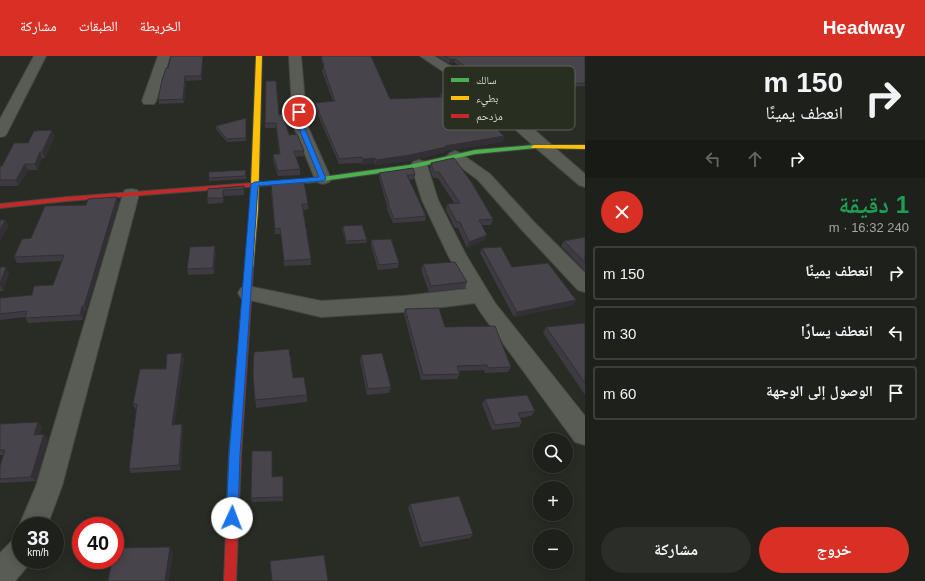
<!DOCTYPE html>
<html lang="ar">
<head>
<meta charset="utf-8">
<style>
  :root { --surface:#1e211b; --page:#2b2e28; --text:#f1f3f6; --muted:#a1a3a3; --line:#3c3e3a; --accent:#d93025 }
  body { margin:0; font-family:Arial,"Noto Naskh Arabic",sans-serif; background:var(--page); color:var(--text); direction:rtl; height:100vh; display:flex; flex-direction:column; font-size:15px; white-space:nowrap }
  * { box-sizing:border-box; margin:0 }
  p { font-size:13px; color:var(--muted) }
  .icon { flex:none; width:22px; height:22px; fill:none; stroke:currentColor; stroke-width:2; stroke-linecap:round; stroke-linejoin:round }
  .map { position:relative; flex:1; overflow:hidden; direction:ltr }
  .drawer { display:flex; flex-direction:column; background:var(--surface); width:340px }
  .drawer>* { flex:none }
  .banner { background:#1e211b; color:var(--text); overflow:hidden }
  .buttons { position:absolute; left:533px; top:377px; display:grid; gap:8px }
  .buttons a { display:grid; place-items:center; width:40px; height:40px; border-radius:50%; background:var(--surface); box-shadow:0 2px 10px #0003,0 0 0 1px var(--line); font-size:20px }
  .speed { position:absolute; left:12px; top:461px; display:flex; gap:8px; font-size:20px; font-weight:700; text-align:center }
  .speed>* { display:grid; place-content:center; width:52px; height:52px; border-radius:50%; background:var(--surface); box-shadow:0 2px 10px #0003,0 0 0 1px var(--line); line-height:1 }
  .speed small { font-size:10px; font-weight:400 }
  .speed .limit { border:6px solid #d22; background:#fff; color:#111 }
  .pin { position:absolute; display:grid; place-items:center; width:34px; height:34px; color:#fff; margin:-17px; border:2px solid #fff; border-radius:50%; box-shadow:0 1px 4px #0007 }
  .me { position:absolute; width:44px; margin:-22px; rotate:2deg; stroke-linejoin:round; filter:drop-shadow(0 0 3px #0008) }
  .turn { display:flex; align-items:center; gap:14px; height:84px; padding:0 16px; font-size:18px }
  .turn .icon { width:52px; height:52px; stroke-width:2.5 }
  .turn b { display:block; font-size:28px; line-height:34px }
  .lanes { display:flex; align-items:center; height:38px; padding:0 16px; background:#0003; justify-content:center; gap:20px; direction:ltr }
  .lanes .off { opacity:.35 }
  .round { display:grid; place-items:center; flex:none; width:42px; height:42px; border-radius:21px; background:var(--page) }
  .summary { display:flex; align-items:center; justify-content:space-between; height:68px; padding:0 16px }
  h1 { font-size:24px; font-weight:700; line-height:30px; color:#1e9e55 }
  .cta { display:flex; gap:8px; margin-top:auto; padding:8px 16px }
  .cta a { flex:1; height:46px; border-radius:24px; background:var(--accent); color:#fff; font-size:16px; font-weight:700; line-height:46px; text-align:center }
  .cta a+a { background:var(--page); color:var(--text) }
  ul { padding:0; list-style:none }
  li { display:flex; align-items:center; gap:12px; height:54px; margin:0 8px 6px; padding:0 8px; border:2px solid var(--line); border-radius:4px }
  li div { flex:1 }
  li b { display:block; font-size:15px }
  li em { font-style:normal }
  header { display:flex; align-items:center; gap:24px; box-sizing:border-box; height:56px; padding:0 20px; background:var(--accent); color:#fff }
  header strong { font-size:19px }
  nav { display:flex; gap:22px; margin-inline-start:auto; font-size:14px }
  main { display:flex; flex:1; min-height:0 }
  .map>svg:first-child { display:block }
</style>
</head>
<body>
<header>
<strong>Headway</strong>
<nav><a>الخريطة</a><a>الطبقات</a><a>مشاركة</a></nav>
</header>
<main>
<section class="drawer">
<div class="banner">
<div class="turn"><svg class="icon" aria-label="right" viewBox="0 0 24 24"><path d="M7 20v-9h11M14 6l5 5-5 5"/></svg><div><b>150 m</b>انعطف يمينًا</div></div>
<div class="lanes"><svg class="icon off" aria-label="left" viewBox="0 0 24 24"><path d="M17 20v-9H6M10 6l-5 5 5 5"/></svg><svg class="icon off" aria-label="ahead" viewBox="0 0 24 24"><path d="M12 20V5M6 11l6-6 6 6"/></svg><svg class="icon" aria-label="right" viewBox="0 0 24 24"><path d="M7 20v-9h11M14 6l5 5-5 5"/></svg></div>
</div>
<div class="summary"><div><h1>1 دقيقة</h1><p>240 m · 16:32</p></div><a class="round" style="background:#d93025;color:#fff"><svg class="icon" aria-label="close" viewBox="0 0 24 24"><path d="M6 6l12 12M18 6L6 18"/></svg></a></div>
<ul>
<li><svg class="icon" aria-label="right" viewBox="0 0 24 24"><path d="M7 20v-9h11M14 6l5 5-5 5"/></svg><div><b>انعطف يمينًا</b></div><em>150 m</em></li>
<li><svg class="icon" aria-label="left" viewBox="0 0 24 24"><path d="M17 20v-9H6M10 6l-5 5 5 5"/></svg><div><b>انعطف يسارًا</b></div><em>30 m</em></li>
<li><svg class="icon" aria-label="arrive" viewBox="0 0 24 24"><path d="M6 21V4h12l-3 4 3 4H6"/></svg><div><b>الوصول إلى الوجهة</b></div><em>60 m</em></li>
</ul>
<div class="cta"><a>خروج</a><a>مشاركة</a></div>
</section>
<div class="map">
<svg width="585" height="525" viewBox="0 0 585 525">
  <rect width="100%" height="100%" fill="#282c24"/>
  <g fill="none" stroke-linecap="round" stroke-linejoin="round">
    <g stroke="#454842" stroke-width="2">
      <path id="street" d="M34,0H46L7,77L5,80L0,81V63Z
        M158,0H170L156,45L154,48H144L142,45Z
        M289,0H301L307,69L331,123L329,126L323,128L317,126L315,123L293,69Z
        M420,0H434L484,30L585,118V131L579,129L537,93L474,36Z
        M455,95L460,97L490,118L534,166L585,217V236L578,234L522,174L478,124L450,103L447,100L450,97Z
        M419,104L425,106L427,109L438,144L466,199L495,247L585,360V389L575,386L481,257L475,247L403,256L321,261L241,242L238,237L241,232L248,230L321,245L403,240L467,233L448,199L422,144L411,109L413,106Z
        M131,133L137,134L139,138L62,430L47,470H21V475L19,470L36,430L123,138L125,134Z
        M21,481V504H32L31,506L15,525H0V497L11,486Z"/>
    </g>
    <g stroke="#454842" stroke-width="2">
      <path id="fast" d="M534,89L537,91L536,92L475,98L409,113L315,126L281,129L278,127L281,125L315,122L409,109L475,94Z"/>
    </g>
    <g stroke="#454842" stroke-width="2">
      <path id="slow" d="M256,0H262L258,154L253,213L249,216L245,213L250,154Z
        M534,89H585V93L532,92L531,91Z"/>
    </g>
    <g stroke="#454842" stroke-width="2">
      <path id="jam" d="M281,125L283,126V128L67,145L0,152V148L67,141Z
        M249,210L253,213L241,399L236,525H224L229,399L245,213Z"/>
    </g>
    <use href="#street" fill="#585c55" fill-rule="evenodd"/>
    <use href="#fast" fill="#4caf50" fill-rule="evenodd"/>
    <use href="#slow" fill="#ffc107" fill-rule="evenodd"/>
    <use href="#jam" fill="#c62828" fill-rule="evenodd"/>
  </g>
  <path fill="#3e3a41" d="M171,0H203L202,24L186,25L184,47L159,48L158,44L168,12Z
    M321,0L390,43L440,41V38L493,48L491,54L479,57L504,80L502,86L445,95V96L409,105L375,109L374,107L362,109L361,107L339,108L315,52V47L333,45L322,15L323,10L321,4Z
    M437,0H585V30L524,33L510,21L480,26L454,6L449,7Z
    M279,59L289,79L304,95V100L296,101L300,113V119L278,120L273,104V98H279L276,72H265V67Z
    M246,62V85L227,86L216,73V70Z
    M55,80L45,102H42L37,114H28L18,130H0V110H2L28,87Z
    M431,107L493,163L491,169H482L484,184L467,192L458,172H455L446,154L447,148L454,147L438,122H433L430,113Z
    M246,117V123L209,125V122Z
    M379,117L415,119L414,123L409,124L426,160L425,165L393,167L387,153V150L379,122Z
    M244,130V139L224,140L223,147L208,148L207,142L208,133Z
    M271,134L308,148V153L303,154L311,203V209L284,210L281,178H275Z
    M119,147L86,255H85L83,264L28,267L25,261L0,264V242L32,239L53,229L62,205L17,207L14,201L31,182Z
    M343,170L367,184L366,187L346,188L342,173Z
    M585,181V215L561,190L564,185Z
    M371,184L399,207L398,212L378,214L371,190Z
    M482,192L512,211L573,249L514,261L480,197Z
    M216,196L214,218L188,219L187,213Z
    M423,208L467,226L465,232L429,236L421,214Z
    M0,211L9,217L3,235H0Z
    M405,253L445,271L511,311L508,316L485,317L484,314L459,315L460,318L457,323L421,324L404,258Z
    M585,267V339L543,277L546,271Z
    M361,299L391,331L389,337L367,339L360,304Z
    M184,302L174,368L183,373L181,414L131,417L129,413L137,353H135L133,348L166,313Z
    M253,318L293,322L307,339V346L256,352Z
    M485,343L535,355L531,360L520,362L522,366L519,371L492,374L482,348Z
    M0,368L42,371L40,378L48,383L36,425L1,427H0V410L4,399H0Z
    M283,420V445L252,446L251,442L272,421Z
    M410,448L473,478L470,482L420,491L408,452Z"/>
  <path fill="#323035" d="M203,0V2L202,24L201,20Z
    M450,3H455L454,6L449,7Z
    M511,17L510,21L480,26L481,22Z
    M185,20L186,25L184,47L183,43Z
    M493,48L491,54L473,59L475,54Z
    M52,74L55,80L45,102L42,96Z
    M504,80L502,86L445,95V96L409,105L375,109L376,104L445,90Z
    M40,96L42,102L37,114L35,108Z
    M375,102L374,107L362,109L363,103Z
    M25,108L28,114L18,130L16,124Z
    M223,134L224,140L223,147Z
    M117,141L119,147L86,255L84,250Z
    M5,164L9,170L0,185V174Z
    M487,179L484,184L467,192L469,186Z
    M215,190L216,196L214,218L213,212Z
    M6,211L9,217L3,235L0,229V228Z
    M576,244L573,249L514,261L517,256Z
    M82,250L85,255L83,264L80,259Z
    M182,297L184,302L174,374L172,369Z
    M38,366L42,371L38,384L34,379Z
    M182,368L183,373L181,414L179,409Z
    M44,378L48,383L36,425L31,421Z
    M170,491L173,497L169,525H165Z"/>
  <path fill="#48444c" stroke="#323035" d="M171,0H203L201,20H185L183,43L158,44L162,24L166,12H168Z
    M321,0H371L390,43L443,41L440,38L478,37L493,48L475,54L504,80L445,90L446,91L410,99L376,104L375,102L363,103L362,101L339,103L315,47L335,45L323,10H324Z
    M444,0H585V27L525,29L511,17L481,22L455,3H450Z
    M266,25H276L279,59L283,58L289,79L297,78L304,95H294L300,113L278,115L273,98H280L276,67H265Z
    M246,62V82L227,83L216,70Z
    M52,74L42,96H40L35,108H25L16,124H0V110H2L14,87H28L34,75Z
    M454,102L472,127L493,163L479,164L487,179L469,186L460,166H457L447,148L460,147L439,116H434L431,107Z
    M413,112L415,119H407L426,160L394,163L388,148H389L379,117Z
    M246,114L245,120L209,122V116Z
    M304,126L308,148H302L311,203L284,205L280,172L275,173L271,128Z
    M244,130V133L223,134V142H207L208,133Z
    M117,141L84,250H82L80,259L25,262L27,255L0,258V242L32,239L34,230L53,229L64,199L14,201L22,183L31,182L45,150L86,149L88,143Z
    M0,164H5L0,174Z
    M362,169L367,184L346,185L343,170Z
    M585,181V206L564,185Z
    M391,183L399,207L379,209L371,184Z
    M215,190L213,212L187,213L190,191Z
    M501,191L512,211L548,207L576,244L517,256L482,192Z
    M455,206L467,226L431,230L423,208Z
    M0,211H6L0,228Z
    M439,252L445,271L495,270L511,311L488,312L487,309L457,310L460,318L423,319L405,253Z
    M585,267V327L546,271Z
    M289,293L293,322L304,321L307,339L255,344L253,318L254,296Z
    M182,297L172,369L182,368L179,409L129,413L137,348H133L140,313H166L167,298Z
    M382,297L391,331L368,333L361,299Z
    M527,339L535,355L518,357L522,366L495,369L485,343Z
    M38,366L34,379L44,378L31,421L0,423V410L5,394H0V368Z
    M252,395H272V421L283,420V441L251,442Z
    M459,440L473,478L422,487L410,448Z
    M170,491L165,525H108L112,504H115V492Z
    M324,499L328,525H272L270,505Z"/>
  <path fill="#1a73e8" stroke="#114b97" d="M299,54L302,56L303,68L326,123L323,125L258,130L240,399L238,462L236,466L232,468L228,466L226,462L229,399L251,128L255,126L319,121L297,68L296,56Z"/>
  <rect x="443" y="10" width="132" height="64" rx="6" fill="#282f21" stroke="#5d6457" stroke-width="1"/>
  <rect x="451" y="22" width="18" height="4" fill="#4caf50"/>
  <rect x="451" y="40" width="18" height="4" fill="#ffc107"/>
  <rect x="451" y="58" width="18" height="4" fill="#c62828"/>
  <g font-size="11" fill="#d9ded5">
    <text x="476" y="28">سالك</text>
    <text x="476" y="46">بطيء</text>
    <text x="476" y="64">مزدحم</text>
  </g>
</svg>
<div class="buttons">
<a><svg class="icon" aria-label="search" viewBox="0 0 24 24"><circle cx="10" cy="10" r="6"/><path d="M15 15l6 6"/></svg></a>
<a>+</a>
<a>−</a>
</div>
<div class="speed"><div>38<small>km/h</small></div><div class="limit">40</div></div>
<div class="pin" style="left:299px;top:56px;background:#d93025"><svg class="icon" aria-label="arrive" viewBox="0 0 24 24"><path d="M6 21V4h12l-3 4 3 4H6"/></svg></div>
<svg class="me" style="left:232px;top:462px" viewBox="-20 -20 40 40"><circle r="19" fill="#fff"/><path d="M0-13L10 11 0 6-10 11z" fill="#1a73e8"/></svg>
</div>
</main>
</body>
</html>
